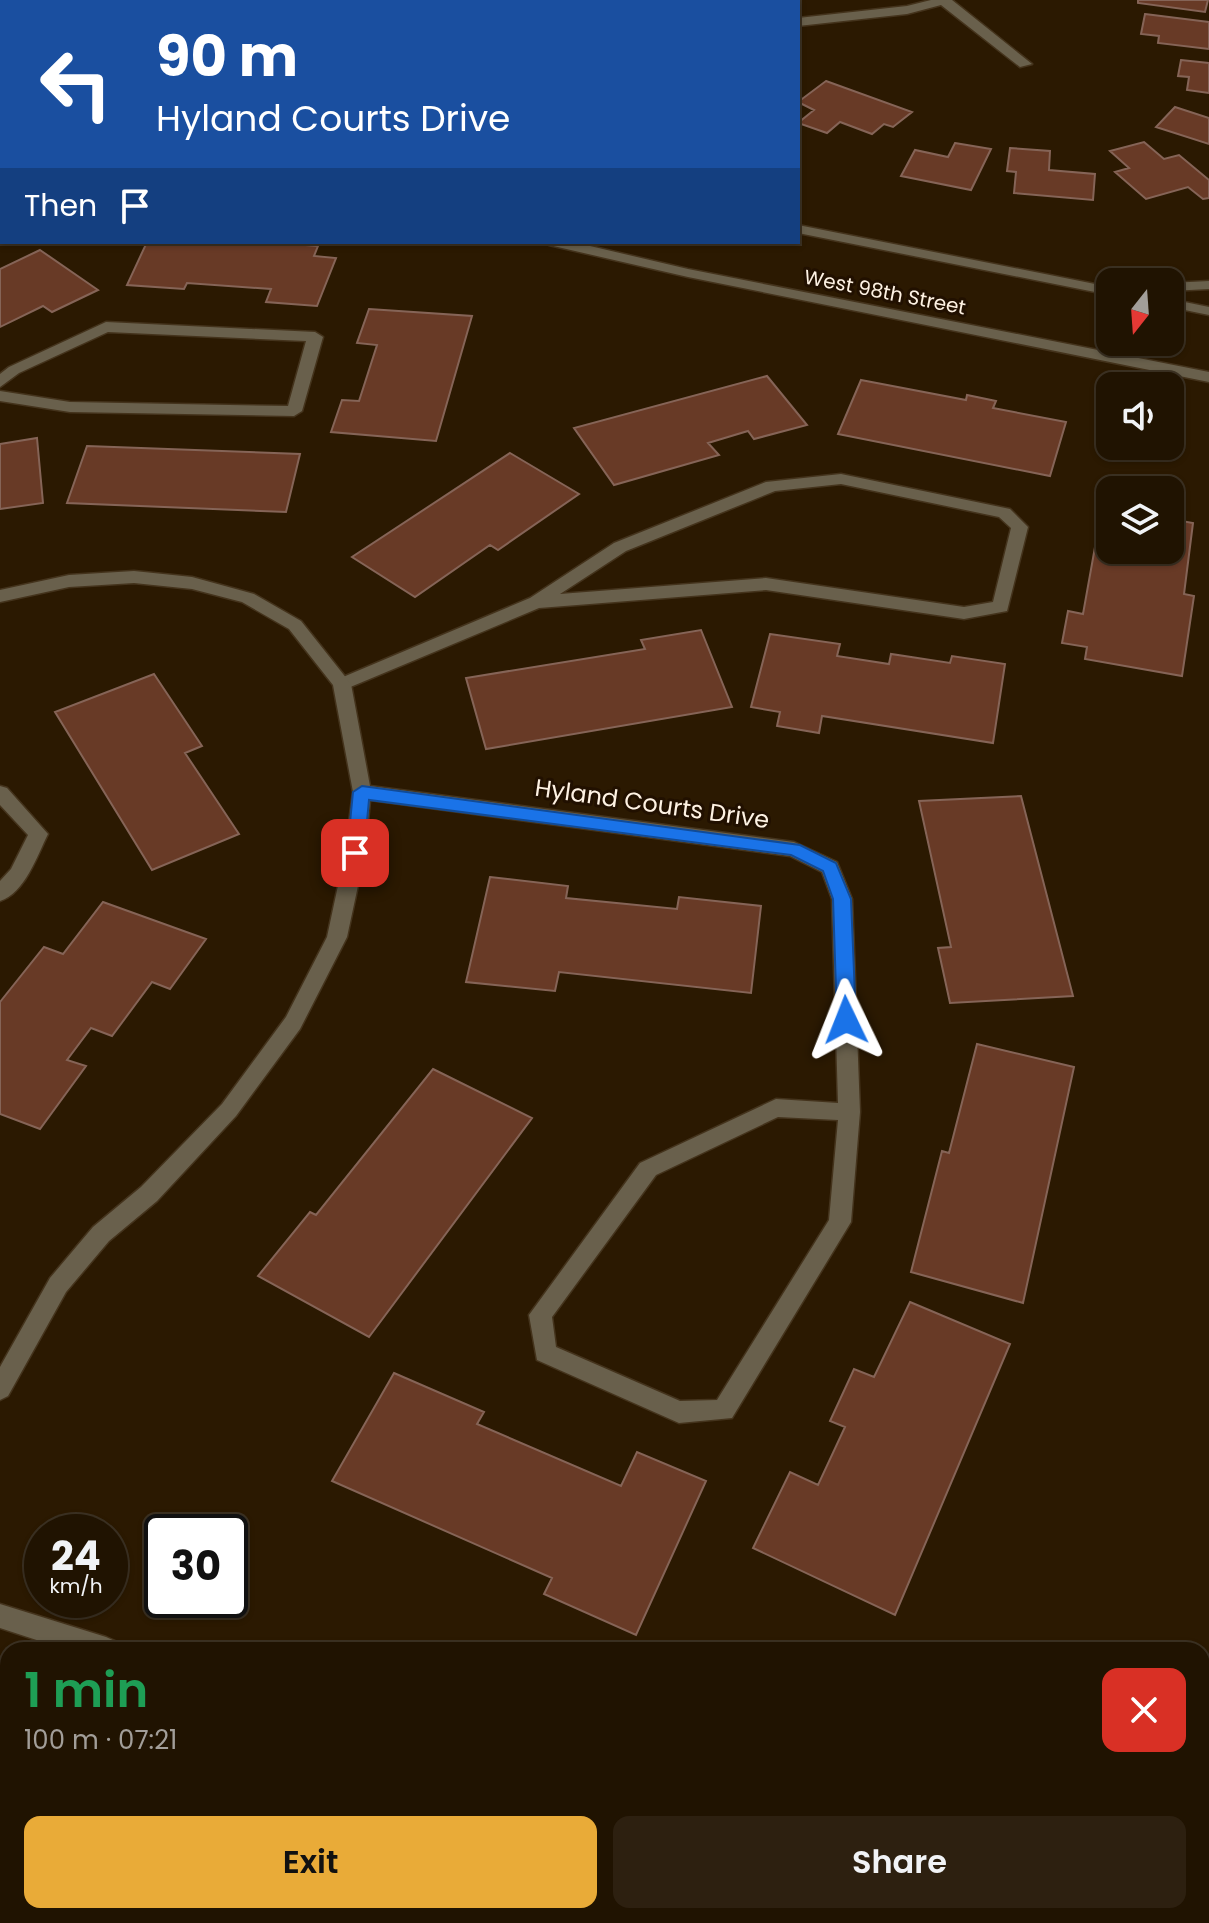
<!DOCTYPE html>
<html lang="en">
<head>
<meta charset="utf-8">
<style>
  :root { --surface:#201301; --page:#2d2010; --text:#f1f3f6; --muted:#a29e99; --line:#3d3223; --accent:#e9ab38 }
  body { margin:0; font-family:Poppins,sans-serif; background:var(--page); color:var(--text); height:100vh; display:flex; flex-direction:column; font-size:30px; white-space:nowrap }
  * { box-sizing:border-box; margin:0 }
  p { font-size:26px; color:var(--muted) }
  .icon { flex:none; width:44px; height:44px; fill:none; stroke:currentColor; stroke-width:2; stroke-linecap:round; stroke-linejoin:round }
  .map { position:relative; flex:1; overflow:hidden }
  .drawer { position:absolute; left:0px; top:1642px; width:1210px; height:282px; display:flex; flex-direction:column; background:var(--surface); border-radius:24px 24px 0 0; box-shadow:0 2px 6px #0004,0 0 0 2px var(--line) }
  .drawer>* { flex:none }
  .guide { position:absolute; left:0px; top:0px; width:800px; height:244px; box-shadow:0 2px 6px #0004,0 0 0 2px var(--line); background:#1a4fa0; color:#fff; overflow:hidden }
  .needle { width:52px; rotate:197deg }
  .fabs { position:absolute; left:1096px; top:268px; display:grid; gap:16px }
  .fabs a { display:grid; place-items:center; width:88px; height:88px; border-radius:16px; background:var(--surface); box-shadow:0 2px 6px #0004,0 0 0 2px var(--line); font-size:40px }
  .speed { position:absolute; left:24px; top:1514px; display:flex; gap:16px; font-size:40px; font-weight:700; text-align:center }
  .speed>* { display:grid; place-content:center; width:104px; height:104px; border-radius:50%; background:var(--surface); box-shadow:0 2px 6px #0004,0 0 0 2px var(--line); line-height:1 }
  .speed small { font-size:20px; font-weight:400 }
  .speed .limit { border:4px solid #111; border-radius:12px; background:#fff; color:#111 }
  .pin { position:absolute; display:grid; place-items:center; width:68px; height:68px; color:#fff; margin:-34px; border-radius:16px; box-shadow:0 4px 12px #0006 }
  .me { position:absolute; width:88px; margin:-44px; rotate:358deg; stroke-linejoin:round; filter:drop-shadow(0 0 6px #0008) }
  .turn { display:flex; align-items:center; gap:28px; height:168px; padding:0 24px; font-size:36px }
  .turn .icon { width:104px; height:104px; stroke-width:2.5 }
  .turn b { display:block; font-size:56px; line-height:68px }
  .then { display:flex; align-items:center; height:76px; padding:0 24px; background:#0003; gap:16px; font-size:30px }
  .round { display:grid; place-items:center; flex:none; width:84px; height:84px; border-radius:16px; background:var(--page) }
  .overview { display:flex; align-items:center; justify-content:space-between; height:136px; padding:0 24px }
  h1 { font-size:48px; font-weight:600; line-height:60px; color:#1e9e55 }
  .primary-button { display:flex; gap:16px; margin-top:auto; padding:16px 24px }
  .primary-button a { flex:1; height:92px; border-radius:16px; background:var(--accent); color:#111; font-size:32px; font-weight:600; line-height:92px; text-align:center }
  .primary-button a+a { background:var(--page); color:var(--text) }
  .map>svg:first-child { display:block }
</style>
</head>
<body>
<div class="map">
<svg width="1209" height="1923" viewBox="0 0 1209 1923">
  <rect width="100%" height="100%" fill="#2b1901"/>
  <path fill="#683a26" stroke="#856457" stroke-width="2" d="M1138,0H1208L1205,12L1138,3Z
    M1145,14L1209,22V49L1158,43L1159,36L1141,34Z
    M1181,60L1209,63V93L1187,90L1189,77L1178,76Z
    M826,81L912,112L893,127L884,124L872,134L840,122L827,133L798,123L814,110L798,102Z
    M1175,107L1209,118V144L1156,127Z
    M1144,142L1164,159L1179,155L1209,180V198L1203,199L1188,187L1146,199L1115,172L1129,168L1110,151Z
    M955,143L991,149L971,190L901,176L915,150L948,157Z
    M1010,148L1050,151L1049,170L1095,174L1093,200L1014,193L1016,172L1007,171Z
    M147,242H267L318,246L314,256L336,258L317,306L266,302L271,289L187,283L184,289L127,285Z
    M40,250L98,290L52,312L43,306L0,327V269Z
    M369,309L472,316L436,441L331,432L342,400L359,401L377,345L357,343Z
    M767,376L807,425L754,439L748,431L708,443L719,455L614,485L574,428Z
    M861,380L966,400L967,395L996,401L993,408L1066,422L1050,476L838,434Z
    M37,438L43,503L0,509V444Z
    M87,446L300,454L286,512L67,503Z
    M510,453L579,494L498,550L490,545L415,597L352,557Z
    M1102,508L1110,509V550H1170V519L1193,523L1184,594L1194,596L1182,676L1085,659L1087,647L1062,643L1068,611L1083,614Z
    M701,630L732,707L486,749L466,678L645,649L641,640Z
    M770,634L840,644L837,656L889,664L891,654L950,663L952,656L1005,664L993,743L822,716L819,733L777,726L780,712L751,707Z
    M154,674L202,746L185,753L239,834L152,870L55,712Z
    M1021,796L1073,996L950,1003L938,948L951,947L919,801Z
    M490,877L568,886L566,898L677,909L679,897L761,906L751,993L559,972L555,991L466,982Z
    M103,902L206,939L170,989L152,982L112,1036L91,1028L67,1060L86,1066L40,1129L0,1114V1002L44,947L63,954Z
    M977,1044L1074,1067L1023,1303L911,1272L942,1151L949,1153Z
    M433,1069L532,1118L369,1337L258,1276L310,1212L316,1215Z
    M910,1302L1010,1344L895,1615L753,1548L790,1472L818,1485L845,1427L830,1421L854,1369L874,1377Z
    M394,1373L484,1412L477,1424L621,1486L637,1452L706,1481L636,1635L544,1594L552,1578L332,1481Z
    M72,1916H105L127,1923H69Z"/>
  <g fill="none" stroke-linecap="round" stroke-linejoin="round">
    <g stroke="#44331c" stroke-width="3">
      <path id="service" d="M106,322L315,332L323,337L302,411L294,416L70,412L0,401V391L70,402L288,406L306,341L108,332L19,373L0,387V374L9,367Z
        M841,474L1010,509L1028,527L1007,611L964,619L766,590L539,608L348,688L342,690L333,684L336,680L530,598L614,543L766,482ZM841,484L999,517L1011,528L993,602L964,607L766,578L560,594L626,551L775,491Z
        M0,786L7,788L48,834C37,856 25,893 0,901V881L11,869L28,835L0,805Z"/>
    </g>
    <g stroke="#44331c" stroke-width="3">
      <path id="minor" d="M554,0H573L574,2H555Z
        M931,0H952L1032,64L1020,67L941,5L907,14L798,26V18L907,6Z
        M134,571L192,577L254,594L301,621L351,684L370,786L794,842L837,862L852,899L860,1112L851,1222L732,1418L679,1423L537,1360L529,1315L640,1163L776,1099L838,1103L832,899L822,872L790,856L370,800L365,853L347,937L300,1029L236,1116L157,1201L109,1241L66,1292L8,1396L0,1400V1367L50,1278L93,1227L141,1187L222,1104L286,1017L327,937L345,853L353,792L333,685L289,629L242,602L192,589L134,583L69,587L0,602V590L69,575ZM778,1117L838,1120L829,1220L717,1400L680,1401L556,1347L552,1317L656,1175Z
        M0,1604L106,1637L115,1641L119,1650H67L0,1628Z
        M914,1916H961L964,1923H917Z"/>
    </g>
    <g stroke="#44331c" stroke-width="3">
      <path id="tertiary" d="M77,0H91L92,2H78Z
        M0,22L2,23V31L0,30Z
        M798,225L1110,287V295L798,233Z
        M547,242H573L688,269L1209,372V382L688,277L549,245Z
        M1209,281V289L1170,291V283Z
        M1170,299L1209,307V315L1170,307Z
        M1209,1742V1823L1202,1826V1745Z
        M1202,1914L1203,1923H1175V1916Z"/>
    </g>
    <use href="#service" fill="#69604c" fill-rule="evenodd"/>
    <use href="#minor" fill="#69604c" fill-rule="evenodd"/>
    <use href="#tertiary" fill="#69604c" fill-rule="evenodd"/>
  </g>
  <path fill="#1a73e8" stroke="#114b97" stroke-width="2" d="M362,786L800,845L836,863L851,899L856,1020L846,1028L837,1020L833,899L823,871L791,855L369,800L364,853L355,860L347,853L353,792Z"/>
  <g text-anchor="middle" stroke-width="6" stroke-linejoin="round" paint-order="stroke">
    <g font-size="20" fill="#fef2e3" stroke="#211000">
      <text transform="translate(885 292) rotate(11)" y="7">West 98th Street</text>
    </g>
    <g font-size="24" fill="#fef2e3" stroke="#211000">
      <text transform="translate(652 804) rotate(8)" y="8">Hyland Courts Drive</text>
    </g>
  </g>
</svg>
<div class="fabs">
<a><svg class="needle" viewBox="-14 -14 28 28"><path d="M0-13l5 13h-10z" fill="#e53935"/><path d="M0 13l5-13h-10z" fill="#a29e99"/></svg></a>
<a><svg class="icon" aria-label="sound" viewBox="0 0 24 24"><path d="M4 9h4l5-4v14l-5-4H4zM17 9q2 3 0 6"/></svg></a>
<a><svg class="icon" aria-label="layers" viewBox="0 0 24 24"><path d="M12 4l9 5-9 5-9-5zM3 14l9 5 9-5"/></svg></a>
</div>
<div class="speed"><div>24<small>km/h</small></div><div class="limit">30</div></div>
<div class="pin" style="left:355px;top:853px;background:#d93025"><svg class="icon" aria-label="arrive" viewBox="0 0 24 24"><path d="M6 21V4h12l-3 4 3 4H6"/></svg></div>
<svg class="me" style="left:846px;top:1020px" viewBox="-20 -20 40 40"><path d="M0-17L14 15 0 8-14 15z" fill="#1a73e8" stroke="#fff" stroke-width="4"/></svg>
<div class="guide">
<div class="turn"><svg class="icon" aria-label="left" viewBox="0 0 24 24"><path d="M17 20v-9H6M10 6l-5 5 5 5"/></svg><div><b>90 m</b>Hyland Courts Drive</div></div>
<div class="then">Then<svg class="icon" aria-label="arrive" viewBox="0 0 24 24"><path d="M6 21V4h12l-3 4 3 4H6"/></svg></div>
</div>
<section class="drawer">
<div class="overview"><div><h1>1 min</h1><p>100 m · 07:21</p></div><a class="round" style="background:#d93025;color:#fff"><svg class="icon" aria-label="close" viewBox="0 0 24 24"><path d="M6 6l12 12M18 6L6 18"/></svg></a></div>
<div class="primary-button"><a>Exit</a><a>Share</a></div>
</section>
</div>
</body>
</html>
